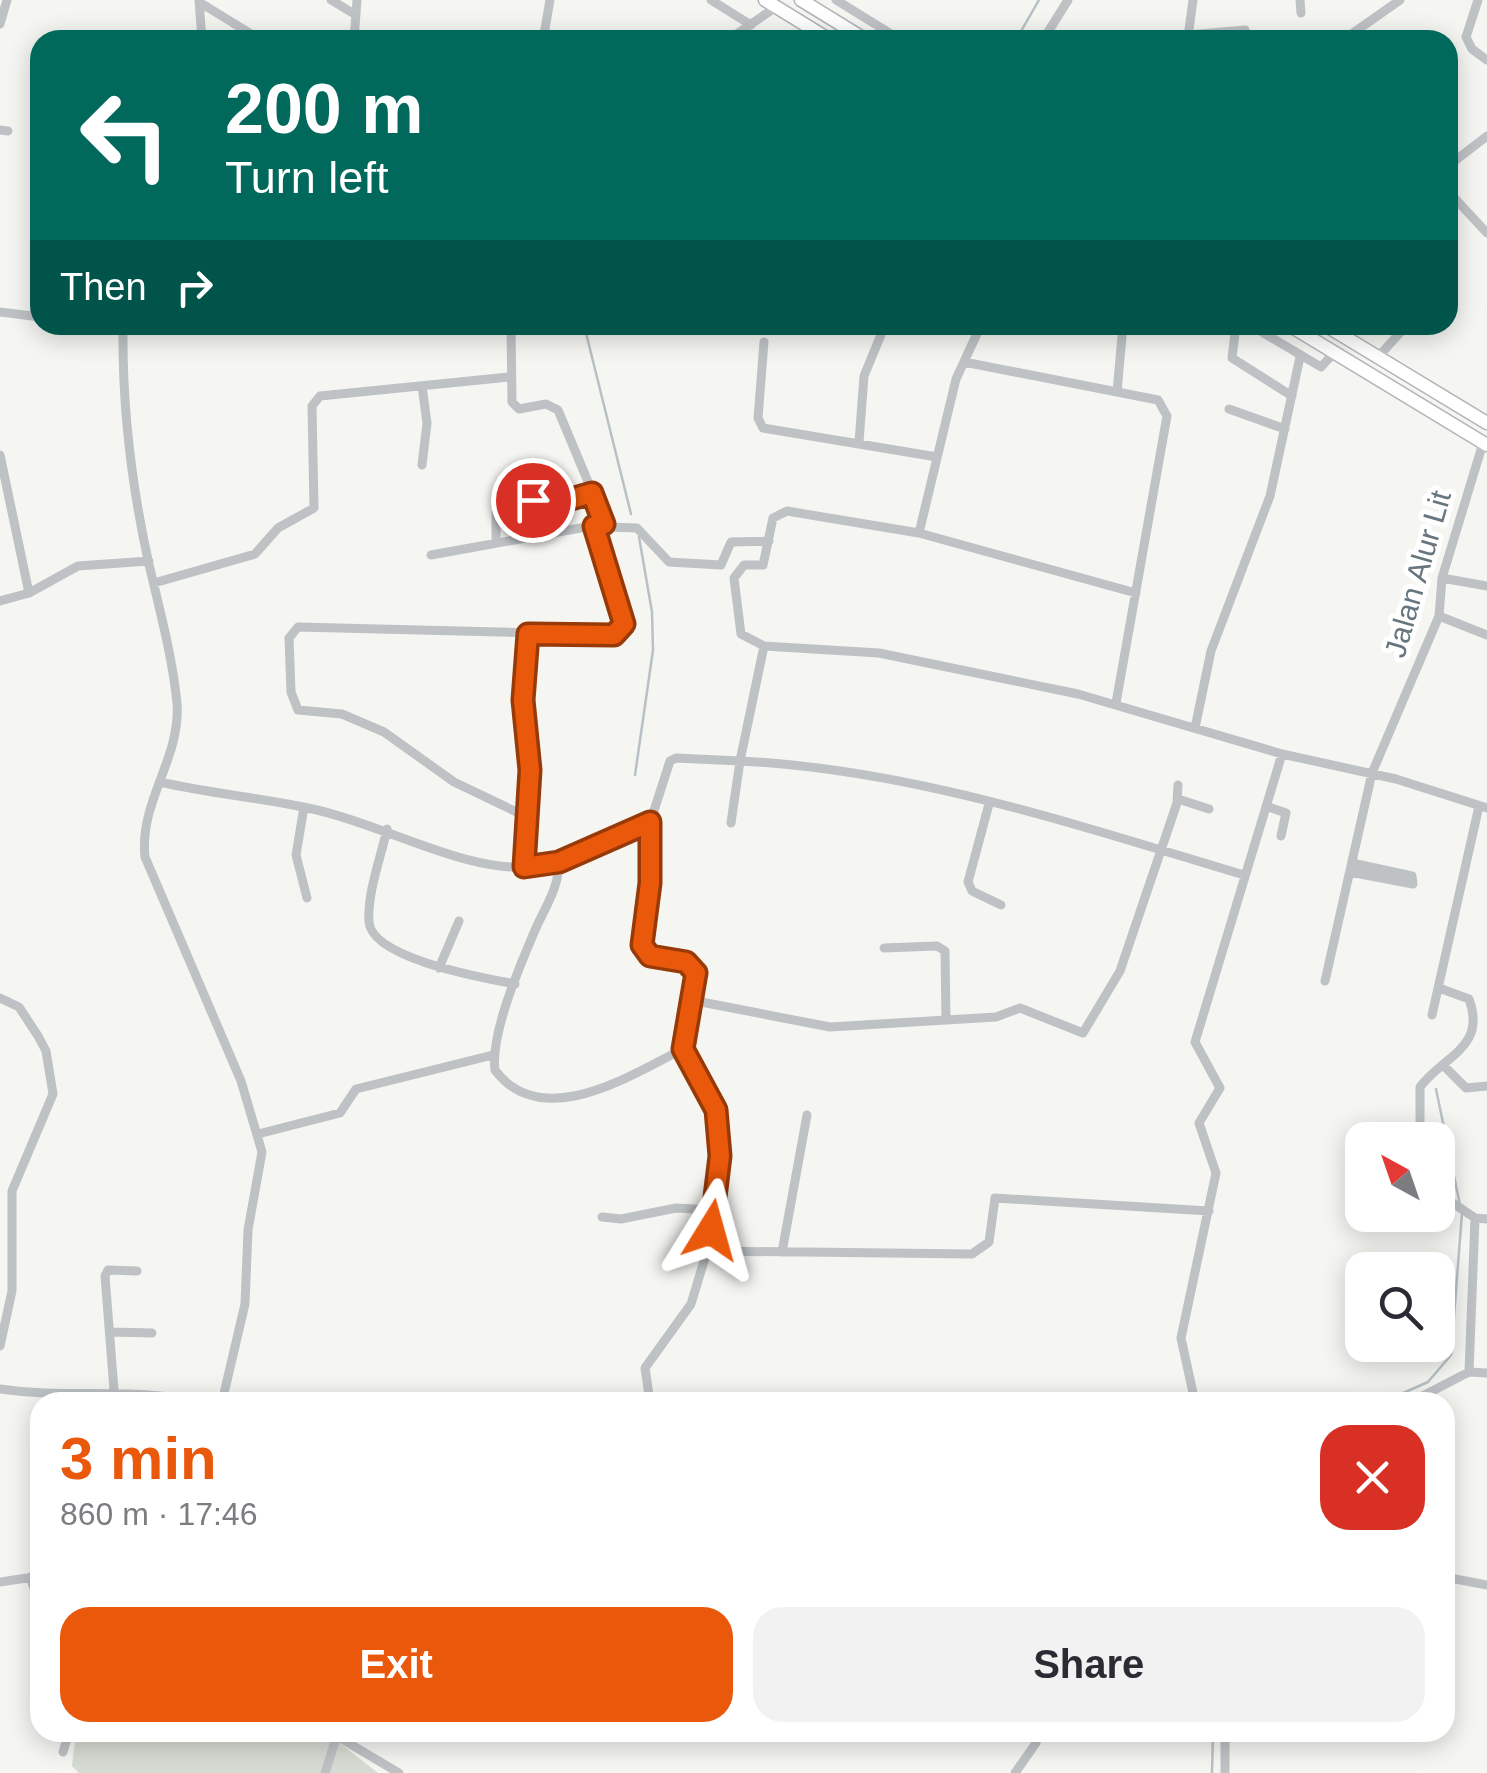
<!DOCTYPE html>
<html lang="en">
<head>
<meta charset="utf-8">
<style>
  :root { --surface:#fff; --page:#f2f2f3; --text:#2b2b33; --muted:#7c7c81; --accent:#ea580c }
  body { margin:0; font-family:Helvetica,sans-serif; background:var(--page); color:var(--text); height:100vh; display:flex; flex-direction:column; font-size:38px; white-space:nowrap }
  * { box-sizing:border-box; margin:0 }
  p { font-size:32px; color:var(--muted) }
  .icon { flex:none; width:55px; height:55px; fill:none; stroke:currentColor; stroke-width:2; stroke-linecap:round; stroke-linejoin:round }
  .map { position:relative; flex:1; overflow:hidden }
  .drawer { position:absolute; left:30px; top:1392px; width:1425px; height:350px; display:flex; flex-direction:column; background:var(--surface); border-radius:30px; box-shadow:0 5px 25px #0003 }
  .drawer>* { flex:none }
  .guide { position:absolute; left:30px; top:30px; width:1428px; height:305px; border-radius:30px; box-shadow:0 5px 25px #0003; background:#00695c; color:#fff; overflow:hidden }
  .needle { width:65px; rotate:320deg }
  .controls { position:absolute; left:1345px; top:1122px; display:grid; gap:20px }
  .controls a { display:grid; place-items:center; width:110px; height:110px; border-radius:20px; background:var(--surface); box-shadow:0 5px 25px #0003; font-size:50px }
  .pin { position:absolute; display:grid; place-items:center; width:85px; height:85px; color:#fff; margin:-42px; border:5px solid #fff; border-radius:50%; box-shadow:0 2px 10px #0007 }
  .me { position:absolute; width:110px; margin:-55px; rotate:8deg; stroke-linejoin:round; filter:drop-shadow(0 0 8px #0008) }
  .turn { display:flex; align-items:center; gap:35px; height:210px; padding:0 30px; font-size:45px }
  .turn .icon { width:130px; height:130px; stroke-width:2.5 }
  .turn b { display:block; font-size:70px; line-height:85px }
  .then { display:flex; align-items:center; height:95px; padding:0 30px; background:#0003; gap:20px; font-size:38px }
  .round { display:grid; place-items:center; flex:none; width:105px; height:105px; border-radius:30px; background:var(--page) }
  .head { display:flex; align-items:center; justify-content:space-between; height:170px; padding:0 30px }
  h1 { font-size:60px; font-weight:700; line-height:75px; color:var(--accent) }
  .button { display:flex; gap:20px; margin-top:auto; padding:20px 30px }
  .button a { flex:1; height:115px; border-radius:30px; background:var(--accent); color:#fff; font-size:40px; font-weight:700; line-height:115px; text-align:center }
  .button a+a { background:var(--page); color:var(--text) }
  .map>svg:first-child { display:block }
</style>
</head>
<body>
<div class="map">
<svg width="1487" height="1773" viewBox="0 0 1487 1773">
  <rect width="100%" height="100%" fill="#f5f5f2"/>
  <path fill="#d6dbd3" d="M180,1732L327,1733L378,1773H79L72,1766L76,1733H146L170,1738Z"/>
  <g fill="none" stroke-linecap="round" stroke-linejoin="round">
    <path stroke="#b8c1c5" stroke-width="2.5" d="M1016,40L1039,0
      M584,325L631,514
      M635,775L653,650L652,612L639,537
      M1436,1089L1460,1205
      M1383,1402L1428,1382L1451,1355L1462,1213
      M1212,1773L1213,1732"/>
    <g stroke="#b1b5b7" stroke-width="15">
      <path id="highway" d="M765,0L830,40
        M801,0L866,40
        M1289,325L1487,445
        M1325,325L1487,423"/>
    </g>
    <path stroke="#bec2c5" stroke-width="9" d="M199,0L202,40
      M331,0L356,15
      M711,0L751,25
      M836,0L901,40
      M1300,0L1301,13
      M1478,0L1466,37L1472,49L1487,60
      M199,2L261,40
      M0,24L7,0
      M1188,35L1245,30
      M1188,37L1193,0
      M354,40L357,0
      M543,40L550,0
      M728,40L776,7
      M1043,40L1068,0
      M1343,40L1400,0
      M0,130L8,131
      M1448,166L1487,136
      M1448,191L1487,233
      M0,312L40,317
      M123,325C122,405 131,482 148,560C159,608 172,654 177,703C181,759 139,801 145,857L241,1081L262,1152L248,1230L245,1304L222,1402
      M511,325L512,402L519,409L546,404L558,410L607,527L637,528L669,562L721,565L731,542L769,541
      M1236,325L1232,358L1292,396
      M1250,325L1321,367L1334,353
      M764,342L758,418L763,428L937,457
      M1378,357L1407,325
      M964,362L1158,400L1167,416L1116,703
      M422,386L427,423L422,465
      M1117,392L1123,325
      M1229,409L1285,429
      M859,442L864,376L885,325
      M0,455L29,593
      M919,533L956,379L981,325
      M496,542V513L503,505L592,493
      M431,555L597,525
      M1442,578L1487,586
      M154,583L255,554L278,528L314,508L312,406L320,396L509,377
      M0,601L29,593L78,566L149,561
      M1439,616L1487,635
      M764,646L741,634L734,578L744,565H763L773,518L787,511L919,533L1136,593
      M1195,728L1211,651L1270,496L1300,357
      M160,782C212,794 265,798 317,810C390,827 464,873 537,867C575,864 616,838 650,823
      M1178,799L1209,809
      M989,804L968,882L972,891L1001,905
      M1266,806L1286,813L1281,836
      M304,807L296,855L307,898
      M527,817L454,782L384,732L342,714L298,710L291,692L289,638L298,627L614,635L624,623L594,525
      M731,823L740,761C911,769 1080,826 1244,875
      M387,829C381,857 367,893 369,922C372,959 485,978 515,984
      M559,862C559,887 546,906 536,928C521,963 490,1034 495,1070C542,1133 631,1075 683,1049
      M1352,863L1412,876L1413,884
      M524,867L530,769L523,700L528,634
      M1350,872L1413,884
      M884,948L937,946L945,951L946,1019
      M439,968L459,921
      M1325,981L1372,773L1439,616L1442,578L1483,443
      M0,998L19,1007L38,1036L46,1051L53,1094L12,1191V1291L0,1346
      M691,1000L830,1027L996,1017L1020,1008L1083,1033L1120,971L1177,803L1178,785
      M1432,1015L1479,806
      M1443,1065L1466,1088L1487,1086
      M258,1134L340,1113L356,1089L493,1055
      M1420,1140V1087C1443,1056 1487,1048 1469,999L1439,988
      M1438,1193L1475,1218L1487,1219
      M602,1217L621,1219L676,1208L714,1210
      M707,1251L972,1254L989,1242L995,1198L1209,1211
      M782,1252L807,1115
      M112,1332L152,1333
      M1469,1372L1475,1218
      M0,1389C68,1399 133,1387 200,1402
      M114,1390L105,1276L108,1270L137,1271
      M650,1402L645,1368L691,1304L707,1251L718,1180L716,1110L683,1049L697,973L686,962L650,956L642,945L650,883V823L670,761L676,758L740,761L764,646L879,653L1078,694L1282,754L1396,779L1487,808
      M1195,1402L1181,1338L1216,1173L1199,1123L1220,1088L1195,1042L1282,754
      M1411,1402L1469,1372L1487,1373
      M30,1577L40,1605
      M1445,1577L1487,1585
      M0,1582L40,1576
      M330,1732L399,1773
      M1225,1732V1773
      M175,1735L176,1732
      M63,1752L69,1732
      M325,1773L336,1738
      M1015,1773L1036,1743V1732"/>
    <use href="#highway" stroke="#fff" stroke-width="12"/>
  </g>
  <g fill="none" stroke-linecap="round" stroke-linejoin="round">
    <g stroke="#983908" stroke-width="25">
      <path id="route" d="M533,500L571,499L592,493L604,524L594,526L624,624L614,635L528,634L523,700L530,770L524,867L559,862L650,822V883L642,945L650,956L686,962L696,973L683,1049L716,1110L720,1156L711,1230"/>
    </g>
    <use href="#route" stroke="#ea580c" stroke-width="18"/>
  </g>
  <g text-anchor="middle" stroke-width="10" stroke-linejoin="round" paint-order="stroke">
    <g font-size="30" fill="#67757f" stroke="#fff">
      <text transform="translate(1418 574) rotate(-74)" y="10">Jalan Alur Lit</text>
    </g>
  </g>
</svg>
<div class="controls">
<a><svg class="needle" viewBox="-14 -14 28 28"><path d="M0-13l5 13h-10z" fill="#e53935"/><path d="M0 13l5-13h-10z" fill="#7c7c81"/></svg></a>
<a><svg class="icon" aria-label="search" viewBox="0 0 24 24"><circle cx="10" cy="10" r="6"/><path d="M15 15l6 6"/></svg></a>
</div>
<div class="pin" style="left:533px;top:500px;background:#d93025"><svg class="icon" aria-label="arrive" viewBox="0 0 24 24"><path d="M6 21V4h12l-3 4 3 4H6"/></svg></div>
<svg class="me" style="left:711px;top:1230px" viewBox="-20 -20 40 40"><path d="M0-17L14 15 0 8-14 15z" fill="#ea580c" stroke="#fff" stroke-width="4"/></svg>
<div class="guide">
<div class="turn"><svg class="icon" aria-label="left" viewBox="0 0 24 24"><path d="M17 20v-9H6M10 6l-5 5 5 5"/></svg><div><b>200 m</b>Turn left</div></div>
<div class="then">Then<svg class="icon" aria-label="right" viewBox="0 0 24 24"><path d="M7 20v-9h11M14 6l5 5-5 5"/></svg></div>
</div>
<section class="drawer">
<div class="head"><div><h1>3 min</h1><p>860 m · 17:46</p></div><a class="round" style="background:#d93025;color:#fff"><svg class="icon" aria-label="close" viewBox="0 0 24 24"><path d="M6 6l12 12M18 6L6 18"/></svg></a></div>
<div class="button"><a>Exit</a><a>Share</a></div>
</section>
</div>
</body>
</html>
